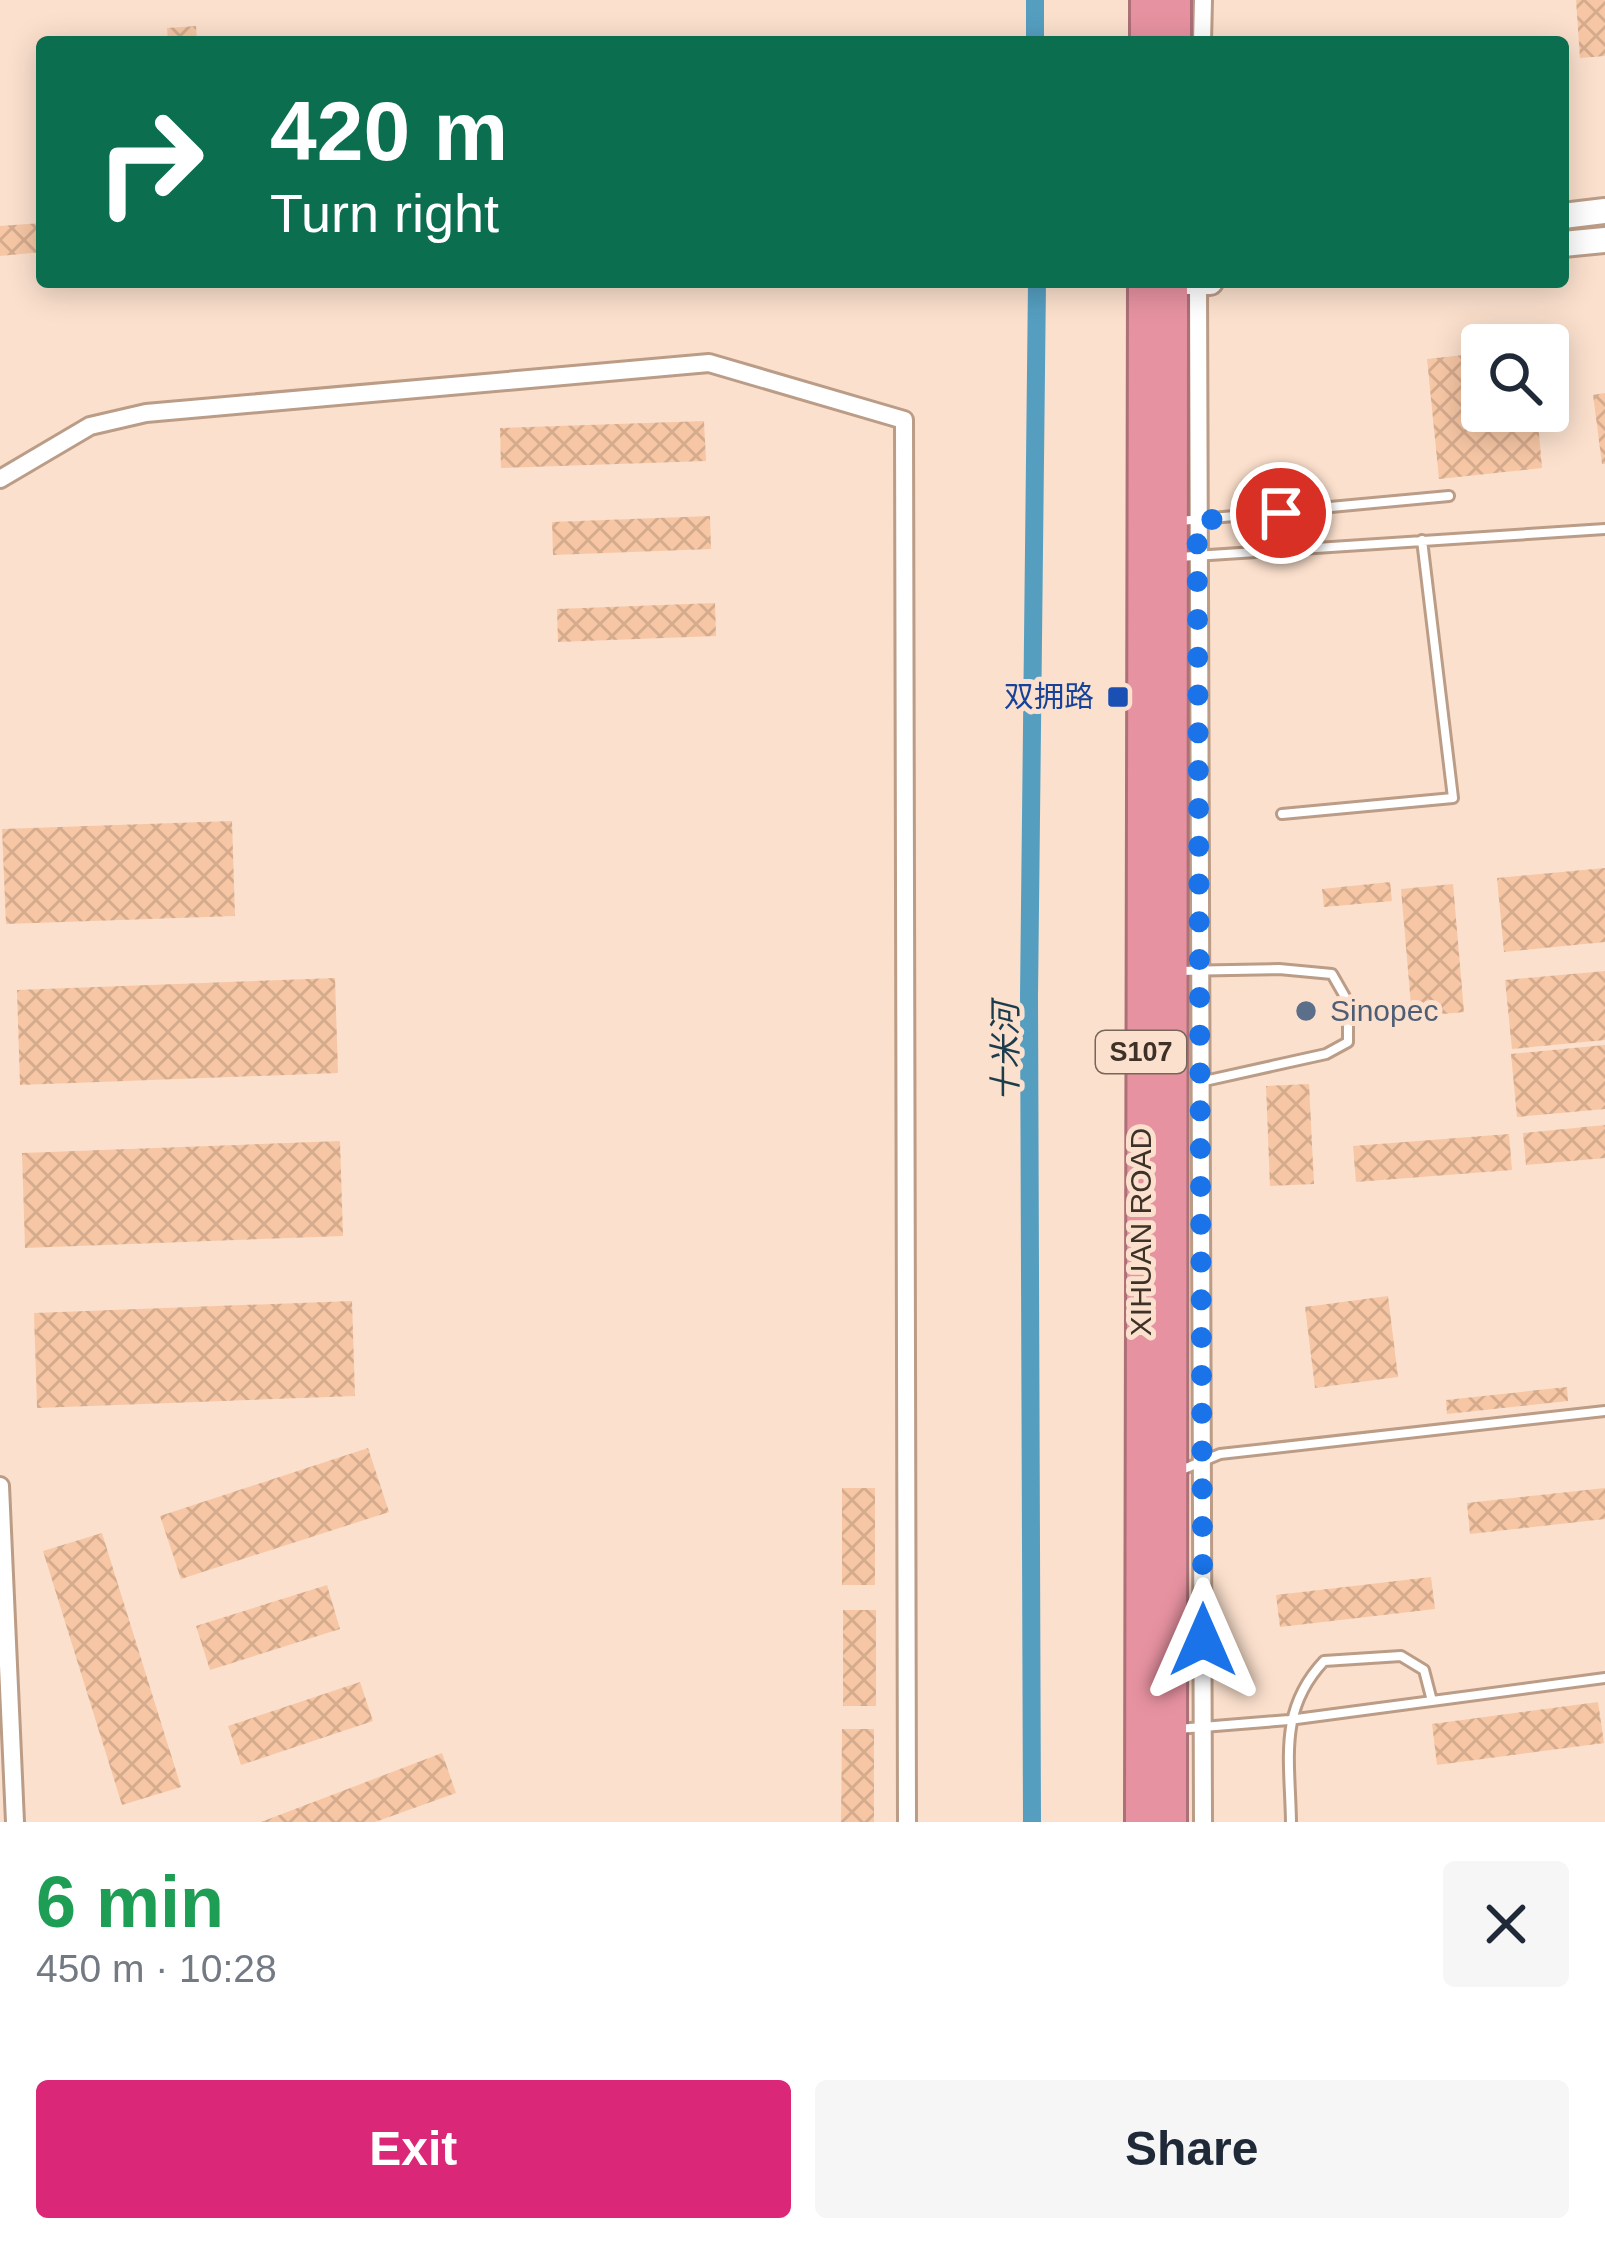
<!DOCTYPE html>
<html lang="en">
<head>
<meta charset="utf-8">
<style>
  :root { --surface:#fff; --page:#f6f6f7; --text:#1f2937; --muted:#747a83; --accent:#db2777 }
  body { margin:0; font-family:Arial,"Noto Sans SC",sans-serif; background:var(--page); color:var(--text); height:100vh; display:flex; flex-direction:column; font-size:45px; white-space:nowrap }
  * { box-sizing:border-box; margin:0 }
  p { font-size:39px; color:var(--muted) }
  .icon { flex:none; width:66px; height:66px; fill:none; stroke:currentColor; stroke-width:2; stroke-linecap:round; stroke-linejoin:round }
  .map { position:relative; height:1822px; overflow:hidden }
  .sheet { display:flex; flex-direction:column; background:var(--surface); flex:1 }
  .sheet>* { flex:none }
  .hud { position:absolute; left:36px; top:36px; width:1533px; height:252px; border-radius:12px; box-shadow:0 6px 30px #0003; background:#0b6e4f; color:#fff; overflow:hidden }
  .fabs { position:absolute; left:1461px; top:324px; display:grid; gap:24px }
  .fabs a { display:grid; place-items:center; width:108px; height:108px; border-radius:12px; background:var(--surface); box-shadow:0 6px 30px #0003; font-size:60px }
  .pin { position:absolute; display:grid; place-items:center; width:102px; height:102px; color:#fff; margin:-51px; border:6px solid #fff; border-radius:50%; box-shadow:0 3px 12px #0007 }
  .me { position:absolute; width:132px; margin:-66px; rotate:0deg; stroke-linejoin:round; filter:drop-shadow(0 0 9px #0008) }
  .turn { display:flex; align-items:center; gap:42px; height:252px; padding:0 36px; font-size:54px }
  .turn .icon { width:156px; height:156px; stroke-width:2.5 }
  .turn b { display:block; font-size:84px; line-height:102px }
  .round { display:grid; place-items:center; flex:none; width:126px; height:126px; border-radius:12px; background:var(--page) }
  .overview { display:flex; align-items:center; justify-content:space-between; height:204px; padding:0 36px }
  h1 { font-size:72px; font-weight:700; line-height:90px; color:#1e9e55 }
  .button { display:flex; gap:24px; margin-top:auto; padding:24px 36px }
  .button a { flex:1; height:138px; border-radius:12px; background:var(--accent); color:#fff; font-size:48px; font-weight:700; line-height:138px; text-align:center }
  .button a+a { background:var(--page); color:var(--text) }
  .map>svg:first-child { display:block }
</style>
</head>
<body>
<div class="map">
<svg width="1605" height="1822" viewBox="0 0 1605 1822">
  <defs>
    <pattern id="building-cross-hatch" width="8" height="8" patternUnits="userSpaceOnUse" patternTransform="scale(3)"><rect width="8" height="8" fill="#f7c7a5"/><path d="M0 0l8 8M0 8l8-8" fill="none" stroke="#d5ab8e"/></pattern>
  </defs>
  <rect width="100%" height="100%" fill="#fbe0cd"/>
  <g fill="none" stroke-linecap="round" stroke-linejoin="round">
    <path stroke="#559ec0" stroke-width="18" d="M1035,0V42
      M1032,1822L1029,996L1037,282"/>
  </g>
  <path fill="url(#building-cross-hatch)" d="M1576,0H1605V56L1580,58Z
    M196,26L197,42H168L167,28Z
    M42,223V252L0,256V226Z
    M1482,353V411H1537L1542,468L1439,479L1427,359Z
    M1605,393V464H1602L1593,395Z
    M704,421L706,461L501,468L500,428Z
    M710,516L711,549L553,555L552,522Z
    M715,603L716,636L558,642L557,609Z
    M232,821L235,916L6,924L2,829Z
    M1605,868V942L1504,952L1497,878Z
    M1390,882L1392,901L1324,907L1322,889Z
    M1453,884L1464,1012L1412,1017L1401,889Z
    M1605,971V1040L1512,1049L1505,980Z
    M335,978L338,1073L20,1085L17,990Z
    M1605,1045V1109L1517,1117L1511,1054Z
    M1309,1084L1314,1184L1270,1186L1266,1086Z
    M1605,1125V1158L1526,1165L1523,1133Z
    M1509,1134L1512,1170L1356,1182L1353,1146Z
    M340,1141L343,1236L25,1248L22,1153Z
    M1388,1296L1398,1377L1315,1388L1305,1307Z
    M352,1301L355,1396L37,1408L34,1313Z
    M1567,1387L1568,1401L1447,1414L1446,1400Z
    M368,1448L389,1512L181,1579L160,1516Z
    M842,1488H875V1585H842Z
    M1605,1488V1519L1470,1534L1467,1503Z
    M102,1533L181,1787L122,1805L43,1551Z
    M1431,1577L1435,1609L1280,1627L1276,1595Z
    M327,1585L340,1629L210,1670L196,1626Z
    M843,1610H876V1706H843Z
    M360,1682L373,1721L241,1765L228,1726Z
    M1598,1702L1604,1743L1437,1765L1432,1724Z
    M842,1729H874V1822H841Z
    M442,1753L456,1793L375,1822H261Z"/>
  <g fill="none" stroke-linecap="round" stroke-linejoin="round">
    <g stroke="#bb9c86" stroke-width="14">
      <path id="lane" d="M1180,521L1449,496
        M1179,557L1605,529
        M1282,814L1453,798L1422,540
        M1177,971L1279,969L1332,974L1348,1002V1042L1326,1054L1200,1082
        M1179,1471L1220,1454L1605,1411
        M1178,1729L1289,1720L1605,1678
        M1291,1822C1290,1759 1278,1710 1324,1661L1401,1656L1424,1670L1432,1701"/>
    </g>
    <g stroke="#bb9c86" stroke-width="22">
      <path id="street" d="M1202,42L1203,0
        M1198,282L1203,1822
        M0,479L90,426L146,413L709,363L904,420L907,1822
        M0,1486L15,1822"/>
    </g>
    <g stroke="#bb9c86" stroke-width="30">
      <path id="secondary" d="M1563,216L1605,211
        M1563,244L1605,240
        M1168,282H1210"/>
    </g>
    <g stroke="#ac7077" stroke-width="36">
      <path id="highway" d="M1146,42V0
        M1175,42V0
        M1141,1822L1144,282
        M1171,1822L1172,282"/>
    </g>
    <use href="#lane" stroke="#fff" stroke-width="8"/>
    <use href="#street" stroke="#fff" stroke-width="16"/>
    <use href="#secondary" stroke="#fff" stroke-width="24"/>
    <use href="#highway" stroke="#e792a1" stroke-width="30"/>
  </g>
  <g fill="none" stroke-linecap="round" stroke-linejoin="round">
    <path stroke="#1a73e8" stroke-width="21" stroke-dasharray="0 37.8" d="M1203,1640L1197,521L1281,513"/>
  </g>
  <rect fill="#1a4fb4" stroke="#fbe0cd" stroke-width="4.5" x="1106" y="685" width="24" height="24" rx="6"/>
  <circle fill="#5c6f8a" stroke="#fbe0cd" stroke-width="4.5" cx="1306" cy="1011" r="12"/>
  <g text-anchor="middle" stroke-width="10" stroke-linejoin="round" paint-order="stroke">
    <rect fill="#fbe0cd" stroke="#77665a" stroke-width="3" x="1096" y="1031" width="90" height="42" rx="9"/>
    <g font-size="27" font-weight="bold" fill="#3e3128">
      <text x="1141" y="1061">S107</text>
    </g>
    <g font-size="30" fill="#164399" stroke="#fbe0cd" text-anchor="end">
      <text x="1094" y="707">双拥路</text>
    </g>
    <g font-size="30" fill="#4e5e75" stroke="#fbe0cd" text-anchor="start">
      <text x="1330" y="1021">Sinopec</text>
    </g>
    <g font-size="30" fill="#3e3128" stroke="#fbe0cd">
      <text transform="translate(1141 1232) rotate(-90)" y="10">XIHUAN ROAD</text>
    </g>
    <g font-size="33" font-style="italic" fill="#1b3c4c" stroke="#fbe0cd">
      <text transform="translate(1005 1052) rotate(-90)" y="12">十米河</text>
    </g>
  </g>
</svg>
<div class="fabs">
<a><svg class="icon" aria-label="search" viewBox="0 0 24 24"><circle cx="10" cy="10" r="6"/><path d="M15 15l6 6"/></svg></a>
</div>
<div class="pin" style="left:1281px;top:513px;background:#d93025"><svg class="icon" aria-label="arrive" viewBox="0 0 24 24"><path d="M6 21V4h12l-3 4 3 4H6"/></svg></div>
<svg class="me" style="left:1203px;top:1640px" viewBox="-20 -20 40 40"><path d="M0-17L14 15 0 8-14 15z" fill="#1a73e8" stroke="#fff" stroke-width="4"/></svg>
<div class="hud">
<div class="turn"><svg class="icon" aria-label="right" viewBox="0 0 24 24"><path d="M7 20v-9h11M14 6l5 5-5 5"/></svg><div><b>420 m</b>Turn right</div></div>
</div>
</div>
<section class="sheet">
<div class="overview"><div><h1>6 min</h1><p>450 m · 10:28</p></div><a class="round"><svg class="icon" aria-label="close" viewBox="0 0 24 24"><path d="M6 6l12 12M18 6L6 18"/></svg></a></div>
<div class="button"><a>Exit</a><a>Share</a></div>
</section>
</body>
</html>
